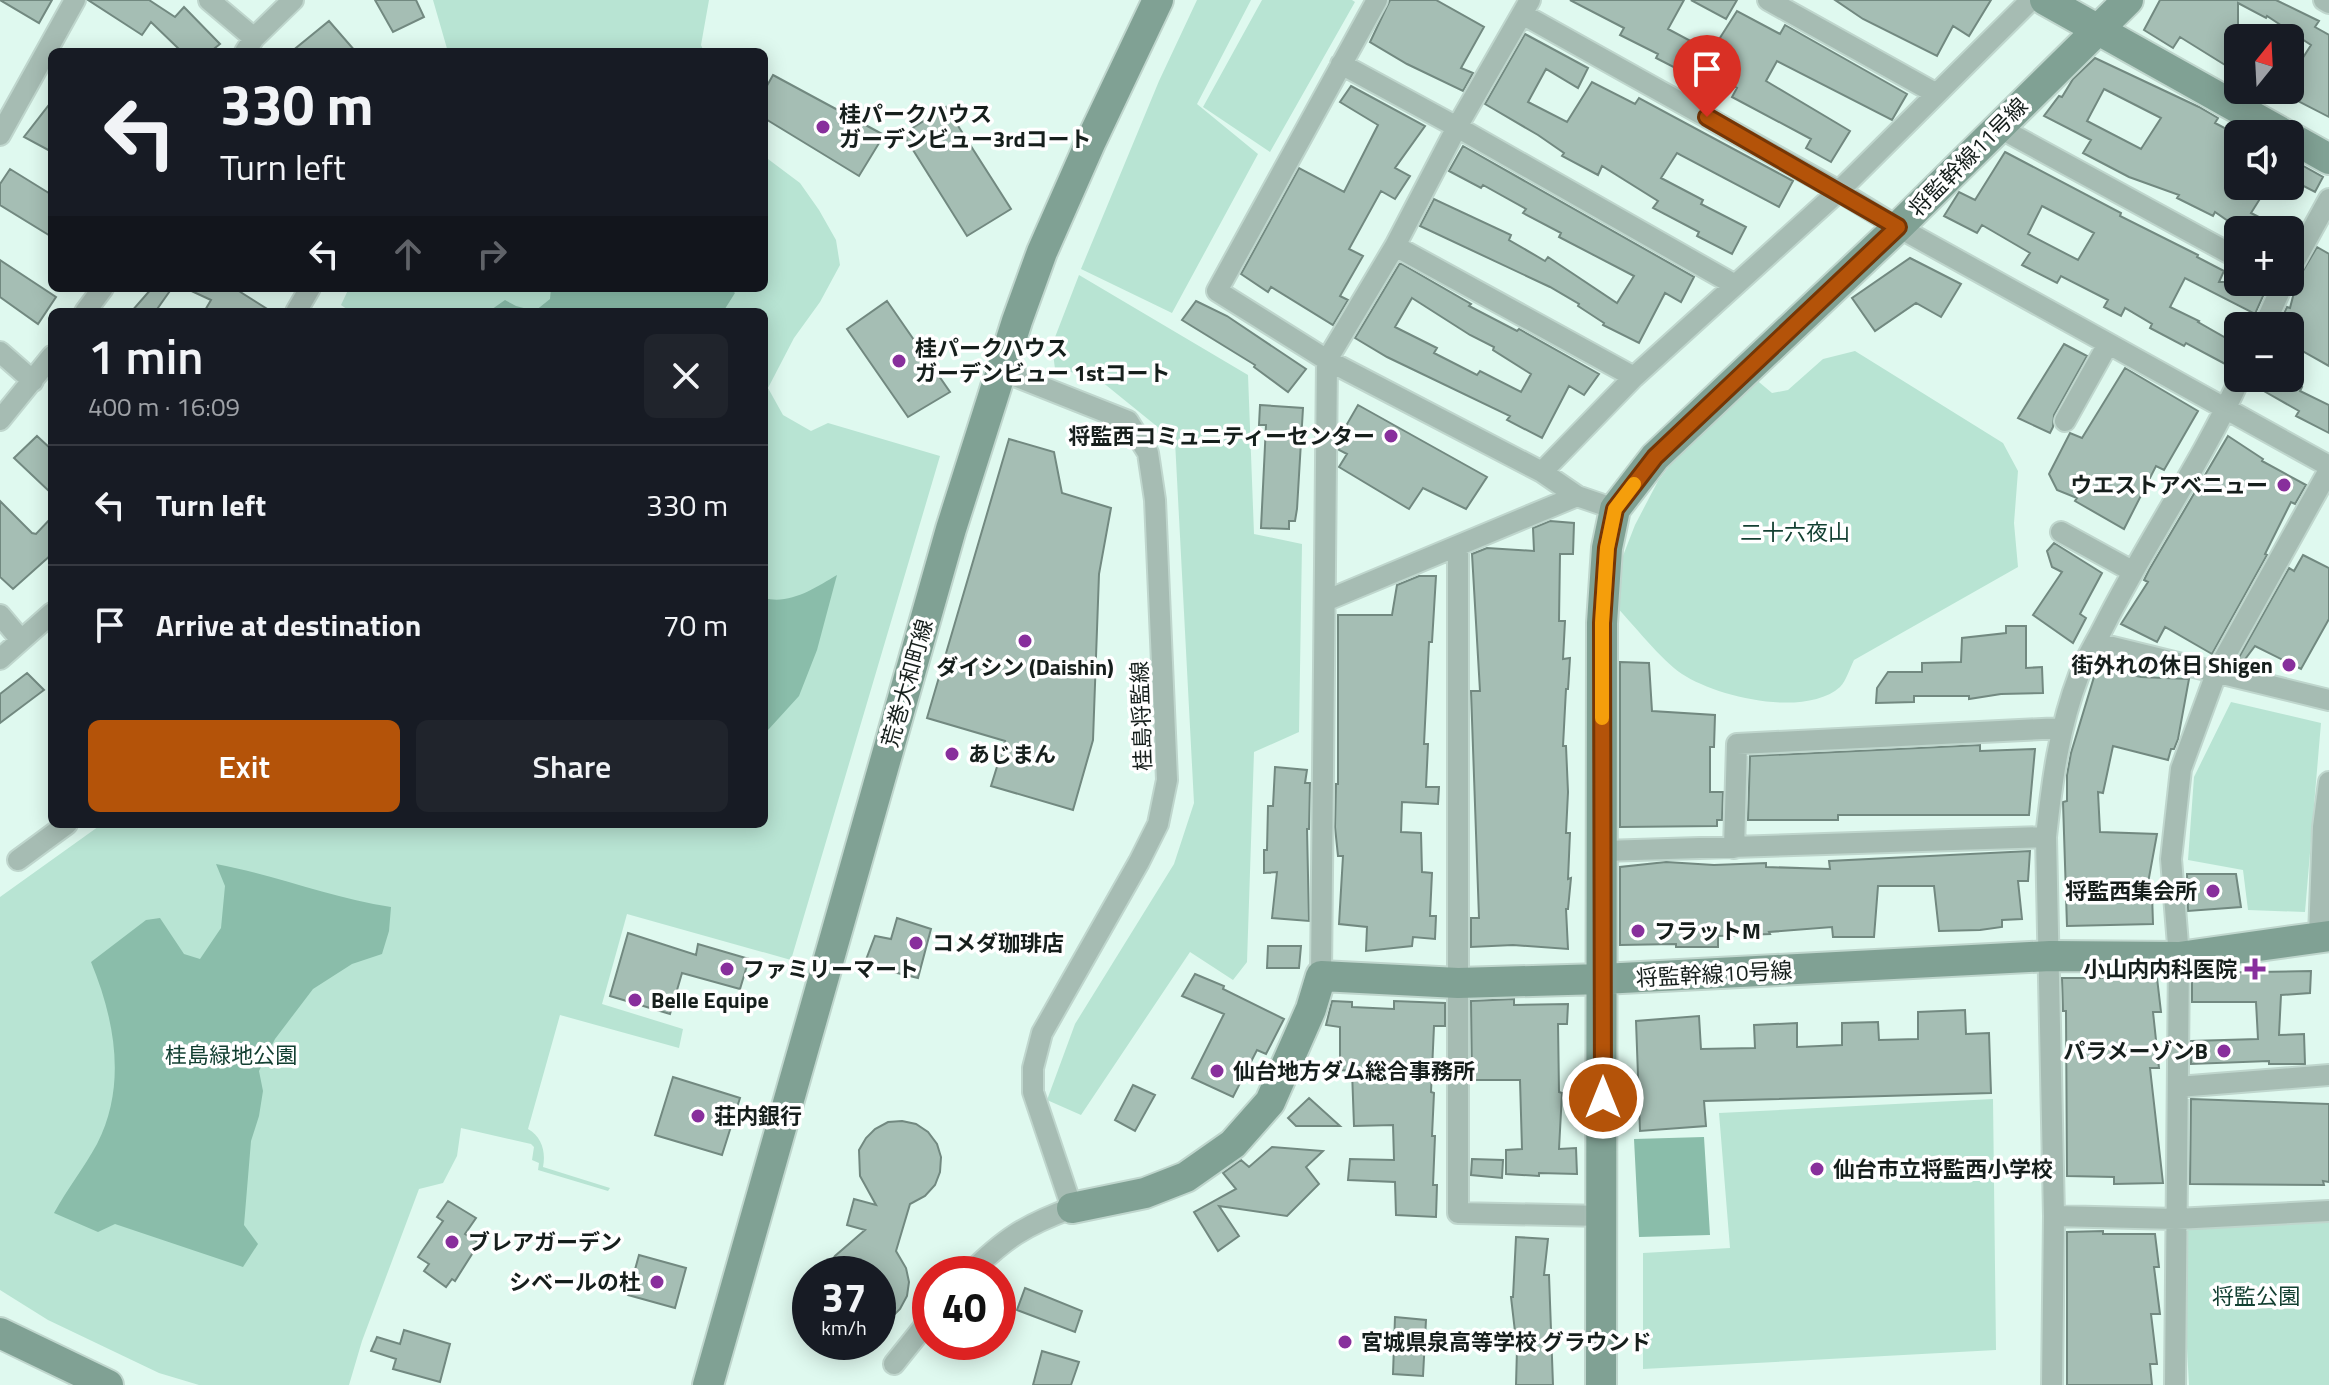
<!DOCTYPE html>
<html lang="en">
<head>
<meta charset="utf-8">
<style>
  :root { --surface:#171b24; --page:#20242c; --text:#f1f3f6; --muted:#9ea1a6; --line:#363941; --accent:#b45309 }
  body { margin:0; font-family:"Titillium Web","Noto Sans JP",sans-serif; background:var(--page); color:var(--text); height:100vh; display:flex; flex-direction:column; font-size:30px; white-space:nowrap }
  * { box-sizing:border-box; margin:0 }
  p { font-size:26px; color:var(--muted) }
  .icon { flex:none; width:44px; height:44px; fill:none; stroke:currentColor; stroke-width:2; stroke-linecap:round; stroke-linejoin:round }
  .map { position:relative; flex:1; overflow:hidden }
  .panel { position:absolute; left:48px; top:308px; width:720px; height:520px; display:flex; flex-direction:column; background:var(--surface); border-radius:12px; box-shadow:0 4px 20px #0003 }
  .panel>* { flex:none }
  .top-card { position:absolute; left:48px; top:48px; width:720px; height:244px; border-radius:12px; box-shadow:0 4px 20px #0003; background:#171b24; color:var(--text); overflow:hidden }
  .needle { width:52px; rotate:18deg }
  .buttons { position:absolute; left:2224px; top:24px; display:grid; gap:16px }
  .buttons a { display:grid; place-items:center; width:80px; height:80px; border-radius:12px; background:var(--surface); box-shadow:0 4px 20px #0003; font-size:40px }
  .speed { position:absolute; left:792px; top:1256px; display:flex; gap:16px; font-size:40px; font-weight:700; text-align:center }
  .speed>* { display:grid; place-content:center; width:104px; height:104px; border-radius:50%; background:var(--surface); box-shadow:0 4px 20px #0003; line-height:1 }
  .speed small { font-size:20px; font-weight:400 }
  .speed .limit { border:12px solid #d22; background:#fff; color:#111 }
  .pin { position:absolute; display:grid; place-items:center; width:68px; height:68px; color:#fff; margin:-82px -34px; border-radius:50% 50% 50% 0; rotate:-45deg; box-shadow:0 0 8px #0007 }
  .pin .icon { rotate:45deg }
  .me { position:absolute; width:88px; margin:-44px; rotate:0deg; stroke-linejoin:round; filter:drop-shadow(0 0 6px #0008) }
  .turn { display:flex; align-items:center; gap:28px; height:168px; padding:0 40px; font-size:36px }
  .turn .icon { width:104px; height:104px; stroke-width:2.5 }
  .turn b { display:block; font-size:56px; line-height:68px }
  .lanes { display:flex; align-items:center; height:76px; padding:0 40px; background:#0003; justify-content:center; gap:40px; direction:ltr }
  .lanes .off { opacity:.35 }
  .round { display:grid; place-items:center; flex:none; width:84px; height:84px; border-radius:12px; background:var(--page) }
  .summary { display:flex; align-items:center; justify-content:space-between; height:136px; padding:0 40px }
  h1 { font-size:48px; font-weight:600; line-height:60px }
  .button { display:flex; gap:16px; margin-top:auto; padding:16px 40px }
  .button a { flex:1; height:92px; border-radius:12px; background:var(--accent); color:#fff; font-size:32px; font-weight:600; line-height:92px; text-align:center }
  .button a+a { background:var(--page); color:var(--text) }
  ul { padding:0; list-style:none }
  li { display:flex; align-items:center; gap:24px; height:120px; padding:0 40px; border-top:2px solid var(--line) }
  li div { flex:1 }
  li b { display:block; font-size:30px }
  li em { font-style:normal }
  .map>svg:first-child { display:block }
</style>
</head>
<body>
<div class="map">
<svg width="2329" height="1385" viewBox="0 0 2329 1385">
  <rect width="100%" height="100%" fill="#dff9ef"/>
  <path fill="#b8e4d3" d="M433,0H709L701,45L704,52H448Z
    M1197,0H1251L1197,104L1258,154L1172,313L1081,269L1159,81Z
    M1262,0H1352L1355,2L1270,152L1203,107Z
    M764,156L800,183L819,210L836,240L840,265L820,302L794,338L768,388L783,415L811,431L828,423L940,456L791,960L627,914L602,1004L683,1029L679,1048L560,1015L528,1129C542,1137 546,1152 543,1167L610,1188L608,1191L538,1170L539,1163L532,1160L534,1147L531,1144L461,1128L457,1156L443,1183L419,1189L362,1341L349,1385H199L159,1373L48,1320L0,1290V897L102,824H764V312H351L341,305L349,288H764Z
    M1079,275L1248,375L1254,534L1302,544L1299,732L1254,752L1247,962L1233,980L1190,952L1081,1115L1047,1100L1075,1024L1174,864L1194,803L1175,441L1096,377L1055,369L1052,345Z
    M1855,351L2003,443L2018,471L2014,523L2018,567L1854,660C1850,668 1846,681 1840,687C1805,718 1717,697 1682,674C1662,661 1632,623 1614,604L1619,566L1635,525L1658,481L1703,422L1753,377L1772,393L1788,390L1823,359Z
    M2231,702L2321,723L2305,912L2248,910L2243,870L2188,860L2194,777Z
    M1993,1099L1996,1350L1643,1369V1253L1730,1248L1719,1113Z
    M2329,1220V1385H2189L2181,1239L2190,1226Z"/>
  <path fill="#8abdaa" d="M551,288H730L735,293L723,312H488L505,300L516,306L535,311L550,299Z
    M837,575L817,650L799,696L768,730L764,728V598C790,605 815,588 837,575Z
    M216,864C275,875 331,898 391,907L389,931L382,954L352,964L313,989L275,1039L259,1071L263,1091L259,1116L251,1141L244,1225L258,1244L243,1267L115,1224L98,1232L54,1213C67,1189 84,1168 97,1144C127,1086 115,1020 91,962L146,920L160,918L184,954L200,959L221,928L225,886Z
    M1704,1137L1710,1235L1639,1237L1634,1139Z"/>
  <path fill="#a5beb4" stroke="#728980" stroke-width="2" fill-rule="evenodd" d="M0,0H52L39,23Z
    M88,0H149L175,17L184,7L220,44L210,52H182L151,22L142,35Z
    M375,0H416L424,17L393,32Z
    M1390,0H1436L1484,27L1461,68L1473,73L1463,91L1407,64L1370,42Z
    M1570,0H1684L1668,29L1711,52L1737,11L1780,34L1785,25L1907,94L1892,120L1777,61L1766,81L1850,131L1831,162L1806,148L1811,139L1732,97L1737,88L1697,65L1691,76L1656,58L1658,54L1620,35L1624,28Z
    M1691,0H1737L1726,19Z
    M1835,0H1991L1969,36L1953,26L1937,56L1863,19Z
    M2160,0H2276L2319,21L2315,27L2329,35V117L2290,97V78L2311,45L2267,16L2266,18L2238,3V73L2180,37L2173,48L2144,30Z
    M329,21L356,52H291Z
    M1525,34L1588,68L1578,88L1546,69L1528,102L1567,122L1592,82L1635,104L1639,98L1793,181L1779,207L1677,153L1661,178L1703,200L1701,204L1746,227L1732,254L1697,236L1699,232L1653,208L1658,201L1602,166L1598,175L1562,156L1564,153L1538,135L1485,104Z
    M2095,58L2199,107L2218,118L2215,123L2238,135V186H2268L2251,213L2284,230H2241L2215,212L2213,216L2177,198L2179,195L2129,177L2083,153L2091,140L2044,116L2059,96L2062,97L2073,79ZM2104,89L2161,118L2141,149L2087,121Z
    M773,75L884,135L859,176L764,118V91Z
    M1351,86L1425,126L1395,168L1410,176L1395,199L1381,191L1349,249L1363,256L1340,296L1348,300L1333,325L1271,287L1268,292L1241,274L1299,168L1344,192L1378,125L1340,102Z
    M52,101V152L24,137Z
    M946,107L1011,209L967,236L903,134Z
    M1463,146L1694,277L1681,302L1665,293L1639,343L1603,325L1604,323L1578,306L1579,304L1550,287L1420,226L1434,199L1511,235L1509,240L1545,261L1548,257L1617,303L1634,276L1559,237L1561,233L1523,213L1526,209L1483,185L1481,188L1449,171Z
    M2005,152L2121,213L2120,216L2198,255L2197,257L2224,271L2219,282H2244L2264,294L2255,314L2185,278L2170,307L2199,321L2198,322L2238,345L2229,366L2186,343L2184,346L2150,328L2152,324L2125,308L2121,316L2104,307L2108,300L2061,276L2057,283L2022,265L2030,253L1982,225L1977,233L1944,216L1959,192L1975,200ZM2042,206L2094,233L2078,260L2028,234Z
    M2298,163L2323,177L2315,192L2290,179Z
    M10,169L52,195V237L0,205V184Z
    M2317,247L2329,254V366L2290,344V326H2278L2287,307L2290,308L2297,281Z
    M1910,258L1961,284L1941,317L1916,303L1875,331L1852,298Z
    M0,260L56,297L38,324L0,297Z
    M1400,263L1471,304L1469,306L1517,331L1519,329L1599,374L1584,395L1569,386L1542,438L1507,420L1510,416L1387,357L1355,338ZM1412,298L1470,335L1494,347L1493,350L1531,374L1521,392L1480,371L1477,375L1434,353L1437,348L1395,327Z
    M152,288H172L155,312H131Z
    M185,288H234L272,312H204L211,300Z
    M887,301L950,392L908,417L847,329Z
    M1196,301L1227,316L1306,369L1288,392L1254,367L1255,365L1182,320Z
    M2064,344L2087,356L2054,415L2053,427L2050,433L2018,418Z
    M2125,368L2198,411L2164,470L2156,466L2124,529L2075,501L2077,498L2057,490L2049,474L2070,433L2082,438Z
    M2269,378H2285L2302,387L2300,391L2329,405V433L2296,416L2299,411L2262,390Z
    M1260,405L1303,408L1297,509L1295,521H1289V529L1261,528L1266,425H1259Z
    M1358,405L1487,477L1466,509L1423,488L1409,509L1339,467L1347,454L1339,450V438Z
    M37,436L52,450V494L14,458Z
    M2228,436L2263,459L2262,461L2306,485L2295,504L2291,502L2265,554L2267,555L2212,654L2165,627L2157,642L2121,624L2148,582L2144,580L2149,570Z
    M1009,439L1054,452L1062,493L1111,508L1099,574L1093,740L1073,810L991,786L1005,741L927,718Z
    M0,501L32,533L36,534L52,517V554L13,589L0,577Z
    M1550,521L1574,523L1573,554H1560L1559,621H1565L1563,659L1570,658L1568,689H1566L1563,746H1566L1568,792L1566,833H1570L1568,879L1571,878L1568,909H1566L1568,949L1513,945L1471,947V918H1479L1471,691H1480L1472,554L1487,548L1534,551L1533,528Z
    M2054,543L2102,573L2080,614L2086,618L2073,643L2033,615L2062,572L2052,567L2047,551Z
    M2303,555L2329,568V619L2301,669L2255,646L2243,662L2238,659L2289,568L2294,571Z
    M1419,576H1436L1432,642H1429L1424,744H1428L1426,787H1439L1438,804L1402,802L1401,832L1421,833L1422,872L1432,873L1430,916H1436L1435,939L1413,937L1412,946L1366,951L1367,927L1339,924L1343,856H1338L1335,827L1336,784H1338V615H1392L1397,585Z
    M2006,626H2026V668L2042,667L2043,693L2001,694L1969,699V696H1914V702L1876,703L1877,688L1888,672H1922V663L1961,662L1962,638L2006,633Z
    M1620,662L1649,663L1652,711L1715,715L1714,747H1710V792H1723L1722,820H1717V826L1620,827Z
    M2097,667L2141,677L2189,679L2178,739L2174,749H2171L2168,760L2113,746L2103,793L2098,792L2100,832L2157,834L2146,894L2152,893L2153,924L2067,926L2063,802L2067,801V775L2071,753Z
    M27,673L44,690L0,723V694Z
    M1980,745V751L2035,749L2029,815H1838V820H1748L1750,756Z
    M1275,767L1307,770L1305,783H1310L1309,829H1307L1309,921L1272,918L1277,872L1264,873V850H1267L1268,806H1273Z
    M2030,851L2028,881H2018L2022,919L2002,920V927L1980,930L1939,931L1934,886H1878L1874,937H1833L1832,927L1769,932L1770,934L1718,936V947H1676V944L1620,945V867L1666,862L1714,865L1766,863V867L1830,869L1829,861Z
    M2187,874H2236L2241,907L2188,911Z
    M897,918L931,929L918,978L864,965L875,936L891,939Z
    M628,933L696,955L698,944L749,959L740,989L682,973L670,1014L610,996Z
    M1268,946H1301L1299,968H1267Z
    M2311,971L2310,993L2281,995L2279,1035L2304,1034L2305,1064H2269V1061L2191,1064V1041L2258,1039L2256,1002H2192V973Z
    M1195,974L1224,986L1223,989L1284,1019L1266,1054L1257,1050L1233,1097L1192,1078L1224,1014L1182,996Z
    M2062,978H2157L2161,1012H2153L2159,1068H2150L2163,1183L2114,1184V1177L2067,1176L2066,1011H2063Z
    M1514,999V1005L1568,1004L1567,1024H1558L1559,1092L1562,1093L1559,1149L1576,1148L1577,1174L1539,1173V1176L1506,1174V1150L1522,1149L1520,1080H1472L1471,1001Z
    M1332,1001L1352,1002V1007L1394,1009V1001L1445,1003V1026H1434L1431,1092L1434,1093L1432,1136H1435L1433,1185H1437L1436,1217L1396,1215L1395,1182L1348,1180L1350,1159L1394,1160L1393,1125L1354,1126L1352,1071L1340,1070V1027L1326,1025Z
    M1965,1010L1966,1034L1989,1033L1991,1093L1704,1101L1706,1126L1640,1131L1636,1021L1699,1016L1701,1049L1755,1048L1754,1025L1797,1023V1047L1842,1045V1023L1878,1022L1879,1040L1918,1039V1012Z
    M673,1077L740,1098L722,1155L655,1135Z
    M1133,1085L1155,1095L1135,1131L1115,1120Z
    M1309,1098L1340,1126H1296L1288,1118Z
    M2191,1099L2329,1104V1182L2323,1181L2324,1185L2190,1184Z
    M902,1121L916,1124L928,1132L937,1144L941,1157L940,1172L935,1185L925,1196L910,1204L896,1251L906,1268L909,1282L907,1296L900,1309L890,1319L878,1324V1274H823L835,1256L865,1230L847,1225L854,1199L876,1205L860,1176L859,1150L866,1138L875,1129L888,1122Z
    M1272,1147L1323,1151L1306,1167L1319,1184L1287,1216L1219,1206L1239,1236L1218,1251L1194,1212L1236,1189L1223,1173L1241,1160L1249,1167Z
    M1472,1159L1503,1160L1502,1178L1471,1175Z
    M448,1201L476,1218L465,1234L479,1243L455,1281L452,1279L446,1287L424,1271L429,1264L418,1257L443,1221L437,1217Z
    M2103,1231V1234H2155L2159,1267H2154L2160,1314H2151L2157,1364H2150L2152,1385H2067V1232Z
    M1516,1237L1548,1239L1544,1275H1549L1553,1385H1516L1517,1349L1511,1297H1513Z
    M639,1255L686,1268L675,1308L628,1295Z
    M1025,1288L1082,1311L1075,1332L1017,1310Z
    M1395,1317L1426,1320L1423,1376L1393,1374Z
    M404,1330L450,1344L440,1382L393,1369L396,1359L371,1351L377,1337L400,1344Z
    M1042,1351L1079,1362L1071,1385H1033Z"/>
  <g fill="none" stroke-linecap="round" stroke-linejoin="round">
    <g stroke="#bfd6cd" stroke-width="24">
      <path id="street" d="M209,0L254,38
        M1377,0L1217,291L1327,360L1542,472L1577,496L1615,509
        M1768,0L1935,93
        M2324,0L2329,3
        M1522,14L1839,191L1898,227L2329,466
        M245,52L254,38L293,0
        M1341,64L1457,127L1735,285
        M1998,127L2238,258
        M0,135L75,0
        M1395,246L1634,377
        M2290,270L2329,199
        M85,312L103,288
        M296,312L310,288
        M2264,326L2284,282
        M0,352L33,381
        M0,420L52,356
        M2065,421L2108,344
        M1542,472L1634,377L1839,191L2031,0
        M2061,532L2132,571
        M1458,547V1213L1603,1216
        M1325,601L1577,496
        M0,615L21,640
        M2096,643L2329,700
        M0,659L52,613
        M1734,848L1737,744L2062,728
        M1603,851L2046,837
        M18,860L67,824
        M2319,936L2323,827L2329,782
        M1321,976L1327,360L1395,246L1457,127L1530,0
        M2178,1087L2329,1075
        M2054,1216L2176,1219L2329,1211
        M969,1274C1004,1239 1025,1225 1072,1208L1033,1092V1068L1042,1033L1139,862L1158,824L1167,780L1155,500L1148,453L1128,421L1002,371
        M894,1364L930,1319
        M2052,1385L2054,1216L2046,837C2052,782 2059,727 2079,675C2086,658 2096,642 2104,626C2146,542 2201,464 2240,378
        M2175,1385L2179,957L2171,859L2181,769L2217,671L2329,470"/>
    </g>
    <g stroke="#bfd6cd" stroke-width="34">
      <path id="secondary" d="M2045,0L2284,134
        M2290,137L2329,159
        M1072,1208L1145,1193L1186,1177L1233,1144L1270,1102L1311,1009L1321,976L1458,983L1602,979L2050,956L2179,957L2329,936
        M0,1333L108,1385
        M708,1385L951,529L1017,321L1042,252L1091,141L1158,0
        M1601,1385L1602,623L1607,548L1615,509L1655,457L1898,227L2128,0"/>
    </g>
    <use href="#street" stroke="#a6bcb3" stroke-width="20"/>
    <use href="#secondary" stroke="#80a194" stroke-width="30"/>
  </g>
  <g fill="none" stroke-linecap="round" stroke-linejoin="round">
    <g stroke="#753606" stroke-width="20">
      <path id="route" d="M1603,1098L1602,623L1607,548L1615,509L1655,457L1898,227L1707,117"/>
    </g>
    <use href="#route" stroke="#b45309" stroke-width="14"/>
    <path stroke="#f59e0b" stroke-width="14" d="M1602,718V623L1607,548L1615,509L1634,484"/>
  </g>
  <g fill="#882f9c" stroke="#fff" stroke-width="3">
    <circle cx="823" cy="127" r="8"/>
    <circle cx="899" cy="361" r="8"/>
    <circle cx="1391" cy="436" r="8"/>
    <circle cx="2284" cy="485" r="8"/>
    <circle cx="1025" cy="641" r="8"/>
    <circle cx="2289" cy="665" r="8"/>
    <circle cx="952" cy="754" r="8"/>
    <circle cx="2213" cy="891" r="8"/>
    <circle cx="1638" cy="931" r="8"/>
    <circle cx="916" cy="943" r="8"/>
    <circle cx="727" cy="969" r="8"/>
    <path d="M2251 957h8v8h8v8h-8v8h-8v-8h-8v-8h8z"/>
    <circle cx="635" cy="1000" r="8"/>
    <circle cx="2224" cy="1051" r="8"/>
    <circle cx="1217" cy="1071" r="8"/>
    <circle cx="698" cy="1116" r="8"/>
    <circle cx="1817" cy="1169" r="8"/>
    <circle cx="452" cy="1242" r="8"/>
    <circle cx="657" cy="1282" r="8"/>
    <circle cx="1345" cy="1342" r="8"/>
  </g>
  <g text-anchor="middle" stroke-width="7" stroke-linejoin="round" paint-order="stroke">
    <g font-size="22" font-weight="bold" fill="#161f1c" stroke="#fff" text-anchor="start">
      <text x="839" y="122">桂パークハウス<tspan x="839" dy="25">ガーデンビュー3rdコート</tspan></text>
      <text x="915" y="356">桂パークハウス<tspan x="915" dy="25">ガーデンビュー 1stコート</tspan></text>
      <text x="1375" y="444" text-anchor="end">将監西コミュニティーセンター</text>
      <text x="2268" y="493" text-anchor="end">ウエストアベニュー</text>
      <text x="2273" y="673" text-anchor="end">街外れの休日 Shigen</text>
      <text x="1025" y="675" text-anchor="middle">ダイシン (Daishin)</text>
      <text x="968" y="762">あじまん</text>
      <text x="2197" y="899" text-anchor="end">将監西集会所</text>
      <text x="1654" y="939">フラットM</text>
      <text x="932" y="951">コメダ珈琲店</text>
      <text x="743" y="977">ファミリーマート</text>
      <text x="2237" y="977" text-anchor="end">小山内内科医院</text>
      <text x="651" y="1008">Belle Equipe</text>
      <text x="2208" y="1059" text-anchor="end">パラメーゾンB</text>
      <text x="1233" y="1079">仙台地方ダム総合事務所</text>
      <text x="714" y="1124">荘内銀行</text>
      <text x="1833" y="1177">仙台市立将監西小学校</text>
      <text x="468" y="1250">ブレアガーデン</text>
      <text x="641" y="1290" text-anchor="end">シベールの杜</text>
      <text x="1361" y="1350">宮城県泉高等学校 グラウンド</text>
    </g>
    <g font-size="22" fill="#161f1c" stroke="#fff">
      <text transform="translate(1968 157) rotate(-45)" y="8">将監幹線11号線</text>
      <text transform="translate(907 683) rotate(-74)" y="8">荒巻大和町線</text>
      <text transform="translate(1141 716) rotate(-92)" y="8">桂島将監線</text>
      <text transform="translate(1714 974) rotate(-3)" y="8">将監幹線10号線</text>
    </g>
    <g font-size="22" fill="#134032" stroke="#fff">
      <text x="1795" y="540">二十六夜山</text>
      <text x="231" y="1063">桂島緑地公園</text>
      <text x="2256" y="1304">将監公園</text>
    </g>
  </g>
</svg>
<div class="buttons">
<a><svg class="needle" viewBox="-14 -14 28 28"><path d="M0-13l5 13h-10z" fill="#e53935"/><path d="M0 13l5-13h-10z" fill="#9ea1a6"/></svg></a>
<a><svg class="icon" aria-label="sound" viewBox="0 0 24 24"><path d="M4 9h4l5-4v14l-5-4H4zM17 9q2 3 0 6"/></svg></a>
<a>+</a>
<a>−</a>
</div>
<div class="speed"><div>37<small>km/h</small></div><div class="limit">40</div></div>
<div class="pin" style="left:1707px;top:117px;background:#d93025"><svg class="icon" aria-label="arrive" viewBox="0 0 24 24"><path d="M6 21V4h12l-3 4 3 4H6"/></svg></div>
<svg class="me" style="left:1603px;top:1098px" viewBox="-20 -20 40 40"><circle r="17" fill="#b45309" stroke="#fff" stroke-width="3"/><path d="M0-11L8 9 0 5-8 9z" fill="#fff"/></svg>
<div class="top-card">
<div class="turn"><svg class="icon" aria-label="left" viewBox="0 0 24 24"><path d="M17 20v-9H6M10 6l-5 5 5 5"/></svg><div><b>330 m</b>Turn left</div></div>
<div class="lanes"><svg class="icon" aria-label="left" viewBox="0 0 24 24"><path d="M17 20v-9H6M10 6l-5 5 5 5"/></svg><svg class="icon off" aria-label="ahead" viewBox="0 0 24 24"><path d="M12 20V5M6 11l6-6 6 6"/></svg><svg class="icon off" aria-label="right" viewBox="0 0 24 24"><path d="M7 20v-9h11M14 6l5 5-5 5"/></svg></div>
</div>
<section class="panel">
<div class="summary"><div><h1>1 min</h1><p>400 m · 16:09</p></div><a class="round"><svg class="icon" aria-label="close" viewBox="0 0 24 24"><path d="M6 6l12 12M18 6L6 18"/></svg></a></div>
<ul>
<li><svg class="icon" aria-label="left" viewBox="0 0 24 24"><path d="M17 20v-9H6M10 6l-5 5 5 5"/></svg><div><b>Turn left</b></div><em>330 m</em></li>
<li><svg class="icon" aria-label="arrive" viewBox="0 0 24 24"><path d="M6 21V4h12l-3 4 3 4H6"/></svg><div><b>Arrive at destination</b></div><em>70 m</em></li>
</ul>
<div class="button"><a>Exit</a><a>Share</a></div>
</section>
</div>
</body>
</html>
